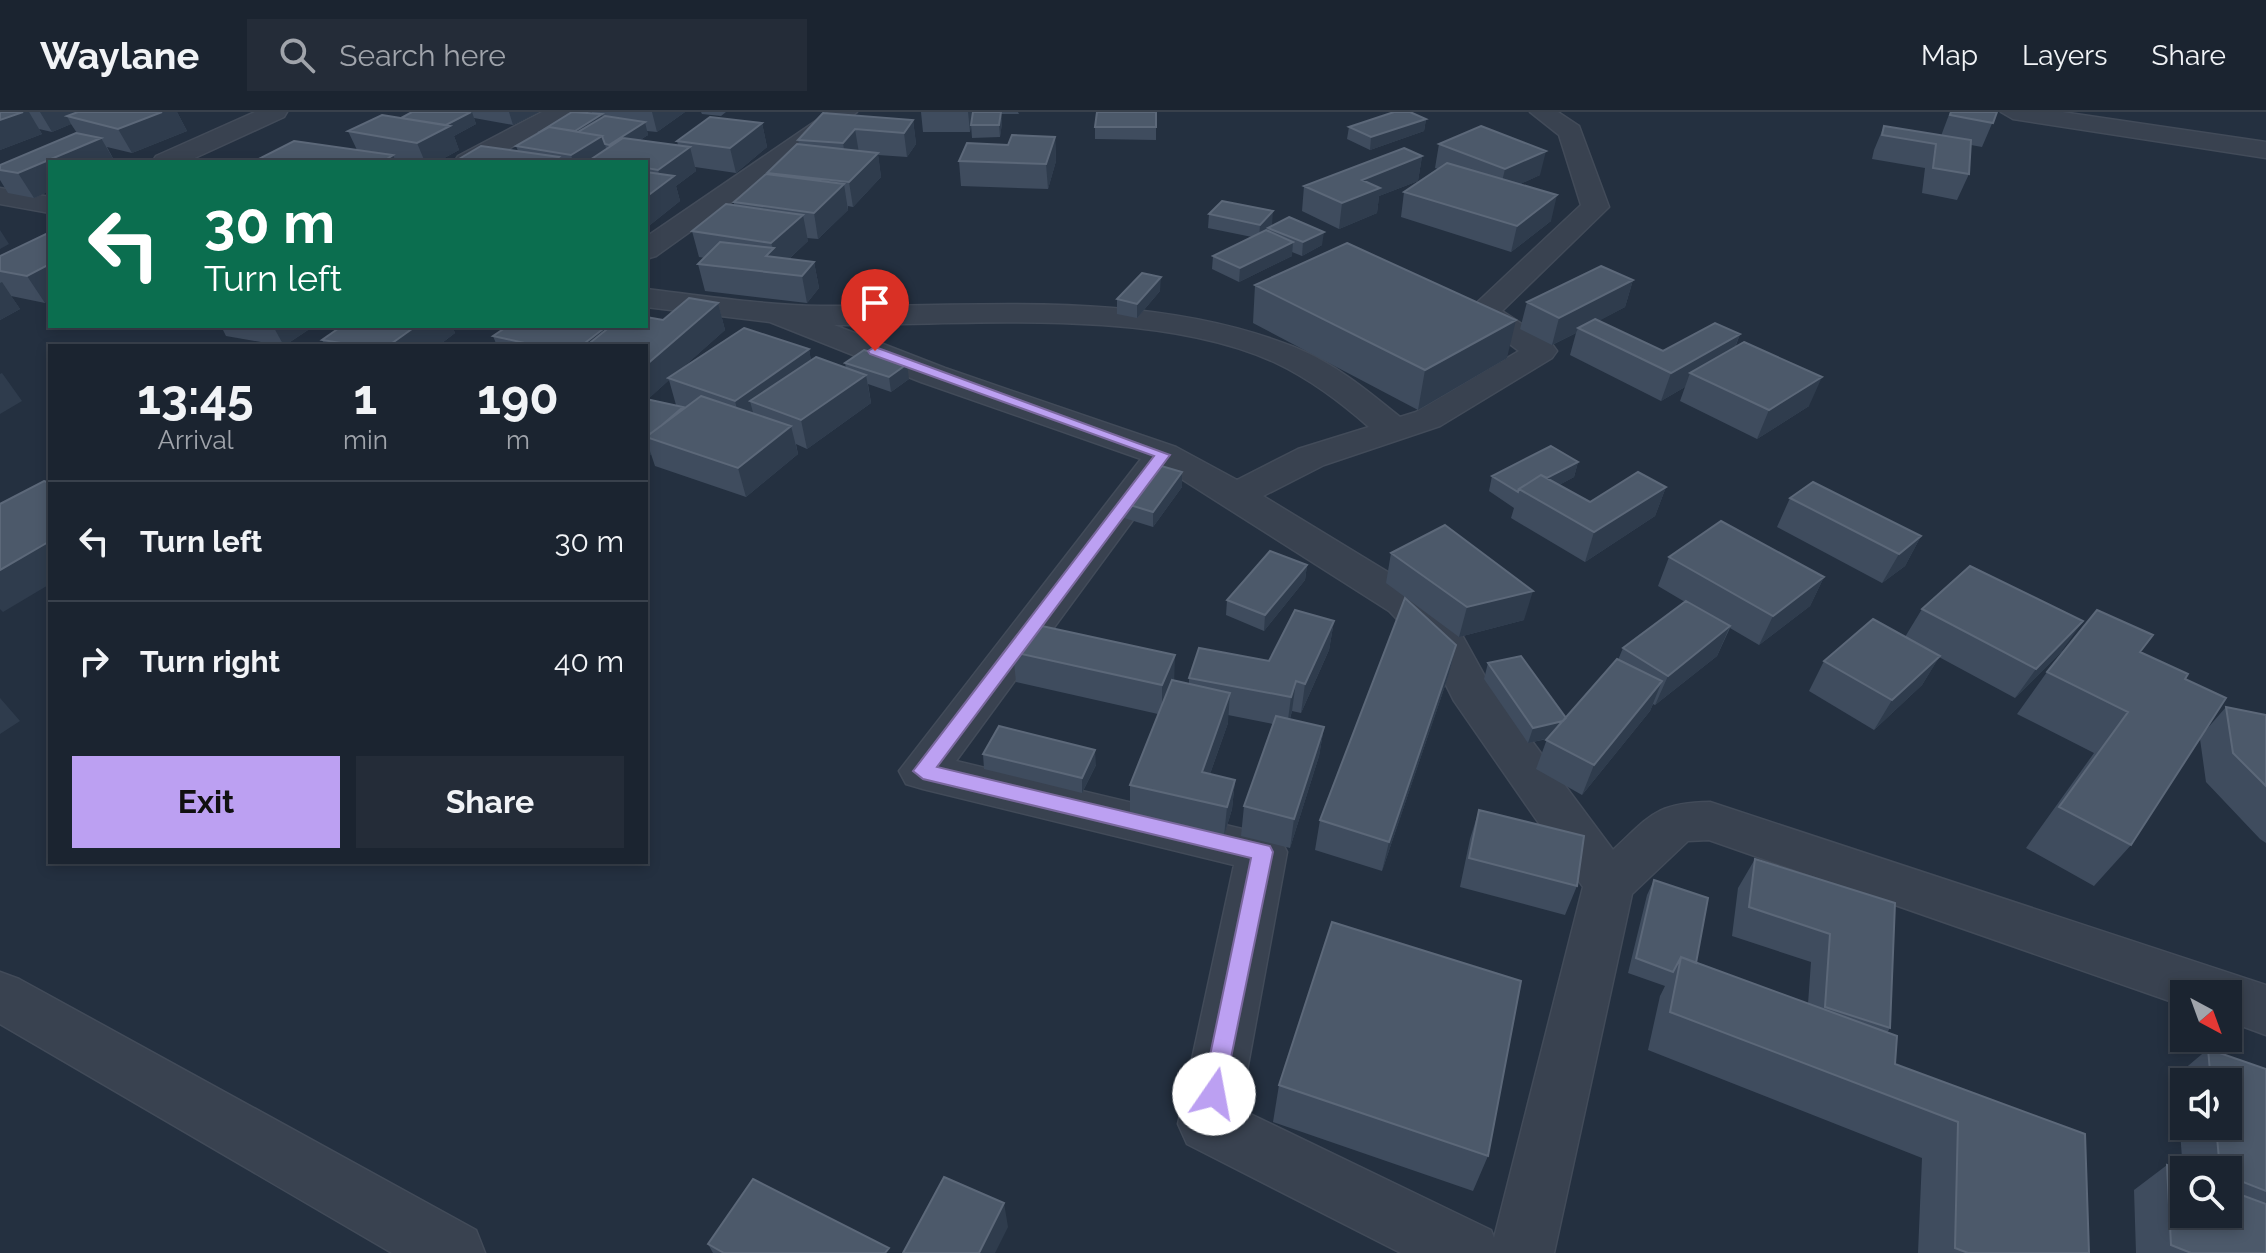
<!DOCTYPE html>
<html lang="en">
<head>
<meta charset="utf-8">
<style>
  :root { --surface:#1b2430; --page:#242c38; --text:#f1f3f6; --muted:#a0a4ab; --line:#39414c; --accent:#bca0f2 }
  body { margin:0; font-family:Raleway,sans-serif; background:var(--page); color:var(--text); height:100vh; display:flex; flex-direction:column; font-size:30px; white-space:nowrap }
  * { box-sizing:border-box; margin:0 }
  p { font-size:26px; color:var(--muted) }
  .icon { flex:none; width:44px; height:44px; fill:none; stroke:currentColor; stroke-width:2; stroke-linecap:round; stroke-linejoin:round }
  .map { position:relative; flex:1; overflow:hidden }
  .details { position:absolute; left:48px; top:232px; width:600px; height:520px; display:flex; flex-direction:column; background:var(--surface); border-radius:0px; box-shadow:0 4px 12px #0003,0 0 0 2px var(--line) }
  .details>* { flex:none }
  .banner { position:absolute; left:48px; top:48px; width:600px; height:168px; border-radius:0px; box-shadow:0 4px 12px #0003,0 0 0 2px var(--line); background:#0b6e4f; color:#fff; overflow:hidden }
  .needle { width:52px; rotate:139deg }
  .buttons { position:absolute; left:2170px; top:868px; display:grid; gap:16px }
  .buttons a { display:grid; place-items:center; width:72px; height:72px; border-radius:0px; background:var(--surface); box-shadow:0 4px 12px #0003,0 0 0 2px var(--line); font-size:40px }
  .pin { position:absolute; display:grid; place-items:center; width:68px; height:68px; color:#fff; margin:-82px -34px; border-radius:50% 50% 50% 0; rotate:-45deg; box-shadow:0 0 8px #0007 }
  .pin .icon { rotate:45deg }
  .me { position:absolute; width:88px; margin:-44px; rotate:12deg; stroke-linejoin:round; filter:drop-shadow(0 0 6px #0008) }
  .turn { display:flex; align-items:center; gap:28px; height:168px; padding:0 24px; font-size:36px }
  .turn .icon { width:104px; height:104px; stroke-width:2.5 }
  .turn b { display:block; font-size:56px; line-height:68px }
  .eta { display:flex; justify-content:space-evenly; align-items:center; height:136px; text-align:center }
  .eta b { font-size:48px; font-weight:700; line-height:56px }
  .cta { display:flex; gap:16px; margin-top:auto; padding:16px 24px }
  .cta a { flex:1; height:92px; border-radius:0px; background:var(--accent); color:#111; font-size:32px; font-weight:700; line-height:92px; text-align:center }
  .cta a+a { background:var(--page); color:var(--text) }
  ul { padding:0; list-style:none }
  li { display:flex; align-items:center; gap:24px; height:120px; padding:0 24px; border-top:2px solid var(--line) }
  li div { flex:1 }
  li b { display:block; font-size:30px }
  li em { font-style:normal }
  header { display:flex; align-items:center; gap:48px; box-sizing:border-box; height:112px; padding:0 40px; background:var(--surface); border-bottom:2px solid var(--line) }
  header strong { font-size:38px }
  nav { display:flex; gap:44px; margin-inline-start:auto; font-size:28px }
  .search { width:560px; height:72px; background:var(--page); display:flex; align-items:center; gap:20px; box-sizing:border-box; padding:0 28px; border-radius:0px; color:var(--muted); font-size:30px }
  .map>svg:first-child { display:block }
</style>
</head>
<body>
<header>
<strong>Waylane</strong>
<div class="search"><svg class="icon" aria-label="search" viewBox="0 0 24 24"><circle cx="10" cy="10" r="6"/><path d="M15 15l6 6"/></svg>Search here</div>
<nav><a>Map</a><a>Layers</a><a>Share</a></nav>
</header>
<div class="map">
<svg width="2266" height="1141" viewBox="0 0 2266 1141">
  <rect width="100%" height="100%" fill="#243040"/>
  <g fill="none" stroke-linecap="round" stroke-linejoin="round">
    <g stroke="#424b59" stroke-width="3">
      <path id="street" d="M255,0H287L284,5L186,50H152L156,44Z
        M542,0H572L486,50H454L458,44Z
        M829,0H857L656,144L646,147V125Z
        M1530,0H1558L1579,14L1609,95L1502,199L1552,232L1557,239L1552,246L1440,314L1324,353L1263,384L1419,479L1462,523L1488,570L1613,738C1651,703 1656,691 1710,690L2266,873V923L2228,909V882H2184V894L1709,728L1688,729L1632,782L1554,1141H1401L1187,1032L1178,1012L1234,753L923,677L906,672L899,659L1141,347L921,270L770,210L646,195V177C704,184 762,193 821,194C977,196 1145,176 1294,235C1334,251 1367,278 1400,305L1416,300L1519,239L1467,200L1581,93L1559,23ZM834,213C966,213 1153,195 1274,250C1310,267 1339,289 1369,315L1298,337L1237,368L1176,335L945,256ZM1169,359L1389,499L1430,541L1454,589L1583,775L1494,1126L1491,1118L1240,997L1287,740L1280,726L956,649Z
        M2001,0H2062L2266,30V46L2013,7Z
        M0,76L50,85V101L0,92Z
        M0,860L19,867L476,1118L485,1141H392L0,912Z"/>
    </g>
    <use href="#street" fill="#394250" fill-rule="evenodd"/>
  </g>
  <path fill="#3f4c5e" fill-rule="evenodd" d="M0,0H177L187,19L132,41L107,35L115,50L34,86L8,81L0,68V53L77,21L71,12L52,20L39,17L42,22L0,38Z
    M412,0H539L513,13L474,6L476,12L454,24L459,38L437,50H253L357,38L348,19L401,6Z
    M592,0H685L657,20L647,19L648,23L640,28L678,33L677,29L762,11L767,35L736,61L695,55L696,59L676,74L680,89L650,113L646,112V50H454L518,39L516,34L592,1Z
    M701,0H726L721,4L702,2Z
    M921,0H1018L1019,2H1001L1002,11L1000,25L972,26L971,13L972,6L970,20H923Z
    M1156,0V28L1095,27V15Z
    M1950,0H1997L1982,35L1971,33L1969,62L1957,88L1922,81L1925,56L1872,47L1874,38L1884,14L1941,24Z
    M823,1L913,8L916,32L907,45L878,43L881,65L853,95L848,94V98L818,127L807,126L808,129L789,147L814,150L819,176L807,191L705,179L698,152L705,146L699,145L692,119L734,93V90L767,62V61L799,32L798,28Z
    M1426,7L1424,19L1370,38L1347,27L1349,15Z
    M1055,25L1056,49L1048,77L961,74L959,49L1008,33Z
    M1439,32L1540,63L1520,72L1551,109L1511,140L1401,105L1404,80L1438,57L1435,56Z
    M1422,44L1418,69L1379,84L1377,101L1339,117L1302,99L1304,74Z
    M1209,102L1272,113L1270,115L1322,133L1302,144L1292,140V144L1239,170L1212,157L1213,144L1252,125L1208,116Z
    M50,120L45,191L11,184L20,197L0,208V144Z
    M1633,168L1625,195L1598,209L1663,239L1740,222L1735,236L1809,294L1757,327L1680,289L1685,275L1661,289L1570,243L1576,221L1552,233L1520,217L1527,190Z
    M1255,173L1507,246L1418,298L1253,211Z
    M1160,179L1137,206L1117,202V187Z
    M718,191L725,218L681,257L809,237L811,249L846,256L845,251L909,267L891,280L868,272L871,291L807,337L796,332L798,342L746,385L655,354L651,342L646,347V234H497L493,224L663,208ZM669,268L676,293L648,287Z
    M221,214H314L284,234L226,224Z
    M342,214H452L455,221L438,234H325L322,228Z
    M1578,350L1574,365L1559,373L1590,390L1666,375L1655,404L1585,450L1511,406L1514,396L1489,379L1492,364Z
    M1182,360V375L1153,415L1121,405L1120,390Z
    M1790,386L1921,424L1905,454L1882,471L1777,415Z
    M1391,441L1524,508L1459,525L1386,471Z
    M1669,445L1824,465L1810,494L1759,533L1730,516L1717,544L1655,593L1653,592L1650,599L1582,683L1536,657L1547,627L1528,631L1484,567L1488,551L1566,606L1618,548L1623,536L1685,490L1658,474Z
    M1307,453L1305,468L1264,519L1226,503L1227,488Z
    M1922,497L2062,539L2015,586L1939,545L1922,573L1874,618L1809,579L1824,549L1905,525Z
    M1334,509L1329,538L1301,601L1292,599L1290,607L1324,615L1319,644L1290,736L1241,724L1244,694L1273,612L1228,603V611L1210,662L1235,668L1232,697L1224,724L1130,702V673L1158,602L1016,570L1013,540L1189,572V566L1269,549Z
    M1456,533L1449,562L1382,759L1315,738L1320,708Z
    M2140,540L2185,567L2206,618L2226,595L2266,603V731L2260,727L2206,670L2200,627L2131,733L2094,774L2026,736L2094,641L2017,602L2047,560Z
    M983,642L1096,653L1082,681L984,657Z
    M1479,698L1577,774L1565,803L1460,775L1470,727Z
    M1755,747L1895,791L1890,916L1887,921L1895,952L2085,1022L2089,1141H1918L1922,1046L1648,938L1660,884L1665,874L1628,861L1647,783L1654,768L1696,851L1808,892L1811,850L1732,824L1738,776Z
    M2208,937L2266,957V1141H2136L2134,1078L2167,1053L2183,1060L2176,964ZM2184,970H2228V1014H2184ZM2184,1058H2228V1102H2184Z
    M1279,973L1488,1044L1473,1079L1273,1010Z
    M708,1132L890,1141H713Z"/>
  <path fill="#2f3c4d" d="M23,0H29L42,22L0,38V8Z
    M40,0H100L67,4L71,12L52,20Z
    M162,0H177L187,19L132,41L118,17Z
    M472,0L476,12L454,24L459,38L437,50H425L417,31L440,17Z
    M509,0H539L513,13Z
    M652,0H685L657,20Z
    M968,0H973L970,20Z
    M1001,0L1002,11L1000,25L999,13Z
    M602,2L605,15L566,25Z
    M1426,7L1424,19L1370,38L1371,25Z
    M913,8L916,32L907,45L904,21Z
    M645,10L648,23L612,45L609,33Z
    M762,11L767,35L736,61L730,36Z
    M855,17L859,41L847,56L843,31Z
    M602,24L610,48L573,50L571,43Z
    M1055,25L1056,49L1048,77L1046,52Z
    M101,26L115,50H50V79L34,86L18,61Z
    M690,35L696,59L676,74L680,89L650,113L646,99V85L662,73L658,58Z
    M1546,39L1540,63L1499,82L1505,57Z
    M878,41L881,65L853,95L849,70Z
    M393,43L396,50H382Z
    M1422,44L1418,69L1379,84L1377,101L1339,117L1342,91L1362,68Z
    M844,72L848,98L818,127L814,101Z
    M1557,83L1551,109L1511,140L1517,114Z
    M1273,99L1272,113L1259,126L1260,113Z
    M803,103L808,129L778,157L766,144L773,137L771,131Z
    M0,118L9,132L0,137Z
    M1324,120L1322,133L1302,144L1303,130Z
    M1293,130L1292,144L1239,170L1240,156Z
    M814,150L819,176L807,191L802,164Z
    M50,152V188L45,191L27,164Z
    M1161,165L1160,179L1137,206V192Z
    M1633,168L1625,195L1582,218L1578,216L1576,221L1552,233L1559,206Z
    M2,170L20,197L0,208V171Z
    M718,191L725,218L670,267L668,266L669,268L646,289V253Z
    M1516,208L1507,246L1418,298L1425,258Z
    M273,214H314L284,234Z
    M416,214H452L455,221L438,234H388Z
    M607,214H639L626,234H581Z
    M1740,222L1729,250L1690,261L1685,275L1661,289L1671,261Z
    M809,237L814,265L750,289L755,308L742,318L735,289Z
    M907,252L909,267L891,280L889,265Z
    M2,261L22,289L0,302V262Z
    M866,263L871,291L807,337L801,308Z
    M1822,265L1809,294L1757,327L1769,298Z
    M791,314L798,342L746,385L738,356Z
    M646,327L651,342L646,347Z
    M1578,350L1574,365L1535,386L1523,379Z
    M1182,360V375L1153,415V400Z
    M1666,375L1655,404L1585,450L1594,420Z
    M1921,424L1905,454L1882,471L1899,442Z
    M50,429V472L3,500L0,497V458Z
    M1307,453L1305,468L1264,519L1265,503Z
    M1824,465L1810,494L1759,533L1773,504Z
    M1533,479L1524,508L1459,525L1467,495Z
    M1334,509L1329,538L1301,601L1305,572Z
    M2083,509L2062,539L2015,586L2036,557Z
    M1730,514L1717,544L1655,593L1668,564Z
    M1456,533L1449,562L1382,759L1389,730Z
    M1175,543L1174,573L1162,602V573Z
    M1940,544L1922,573L1874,618L1892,588Z
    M1296,569L1292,599L1287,615L1291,585Z
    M1662,569L1650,599L1582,683L1594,653Z
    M1230,581L1228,611L1200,690L1202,660Z
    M0,586L20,609L0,622Z
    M1567,608L1562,623L1528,631L1533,616Z
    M1324,615L1319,644L1290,736L1294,707Z
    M1095,638L1096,653L1082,681V666Z
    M1235,668L1232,697L1224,724L1227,695Z
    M1004,1091L1008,1115L995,1141H979Z"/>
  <path fill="#4c596a" stroke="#5c6879" stroke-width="2" d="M0,0H23L0,8Z
    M78,0H162L118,17L67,4Z
    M412,0H471L446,13L401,6Z
    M572,0L602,2L575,19L549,15L538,21Z
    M973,0H1001L999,13H971Z
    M1097,0H1156V15H1095Z
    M1394,0H1410L1426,7L1371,25L1349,15Z
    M1951,0H1997L1993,11L1950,3Z
    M823,1L913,8L904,21L855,17L843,31L798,28Z
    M382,3L450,14L417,31L348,19Z
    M605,4L645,10L609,33L605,32L602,24L578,20Z
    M710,5L762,11L730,36L677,29Z
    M1481,14L1546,39L1505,57L1439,32Z
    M1884,14L1971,28L1969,62L1933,56L1936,32L1882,23Z
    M549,15L602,24L571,43L516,34Z
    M76,21L101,26L18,61L0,58V53Z
    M1012,23L1055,25L1046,52L959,49L967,31L1008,33Z
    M623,26L690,35L658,58L646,56V50H601L590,48Z
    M294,29L393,43L382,50H253Z
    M797,32L878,41L849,70L767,61Z
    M481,34L559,45L552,50H454Z
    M1404,36L1422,44L1362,68L1380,76L1342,91L1304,74Z
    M1447,51L1557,83L1517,114L1404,80Z
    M646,60L674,64L646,85Z
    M766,62L844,72L814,101L734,90Z
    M1222,89L1273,99L1260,113L1209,102Z
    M726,92L803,103L771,131L692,119Z
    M1289,105L1324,120L1303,130L1268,116Z
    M1266,118L1293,130L1240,156L1213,144Z
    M50,120V152L27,164L0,159V144Z
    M720,130L774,136L766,144L814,150L802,164L698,152Z
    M1347,131L1516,208L1425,258L1255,173Z
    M1601,154L1633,168L1559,206L1527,190Z
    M1142,161L1161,165L1137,192L1117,187Z
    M689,186L718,191L646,253V234H586L611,214H646V205L663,208Z
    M1595,207L1663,239L1715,211L1740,222L1671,261L1578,216Z
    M342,214H416L388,234H360L322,228Z
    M508,214H607L581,234H538L493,224Z
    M744,216L809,237L735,289L668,266Z
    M1744,230L1822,265L1769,298L1690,261Z
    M864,238L907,252L889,265L845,251Z
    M816,245L866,263L801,308L750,289Z
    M701,284L791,314L738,356L646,325Z
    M646,287L683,295L662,313L646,325Z
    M1551,334L1578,350L1547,366L1541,363L1519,377L1518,380L1492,364Z
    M1151,351L1182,360L1153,400L1120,390Z
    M1638,360L1666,375L1594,420L1519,377L1541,363L1590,390Z
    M44,369L50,371V429L0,458V392Z
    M1813,370L1921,424L1899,442L1790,386Z
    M1721,409L1824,465L1773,504L1669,445Z
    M1445,413L1533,479L1467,495L1391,441Z
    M1270,439L1307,453L1265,503L1227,488Z
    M1970,454L2083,509L2036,557L1922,497Z
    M1405,486L1456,533L1389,730L1320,708Z
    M1686,489L1730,514L1668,564L1623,536Z
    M1295,498L1334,509L1305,572L1296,569L1291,585L1189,566L1199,536L1269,549Z
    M2097,498L2153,523L2140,540L2188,562L2185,567L2226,586L2131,733L2059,695L2128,600L2047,560Z
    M1873,507L1940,544L1892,588L1824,549Z
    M1028,511L1175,543L1162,573L1013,540Z
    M1521,544L1566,606L1563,609L1533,616L1488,551Z
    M1617,547L1662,569L1594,653L1546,628Z
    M1172,568L1230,581L1202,660L1235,668L1227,695L1130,673Z
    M2226,595L2266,603V674L2233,641Z
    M1276,604L1324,615L1294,707L1244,694Z
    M999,614L1095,638L1082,666L983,642Z
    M1479,698L1584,724L1577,774L1469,746Z
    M1755,747L1895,791L1890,916L1825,895L1830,822L1749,795Z
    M1654,768L1708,786L1696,851L1681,845L1673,860L1636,846Z
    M1332,810L1521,869L1488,1044L1279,973Z
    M1681,845L1897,924L1895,952L2085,1022L2089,1141H1968L1955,1136L1958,1010L1670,900Z
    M2208,937L2266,957V1079L2228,1064V1058H2220L2216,1014H2228V970H2211Z
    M2167,1053L2184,1060V1102H2228V1078L2266,1092V1141H2191L2171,1133Z
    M944,1065L1004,1091L979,1141H903Z
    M753,1067L889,1136L885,1141H724L708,1132Z"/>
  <path fill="#bca0f2" stroke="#7a689d" stroke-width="2" d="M875,235L1170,343L937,655L1270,734L1273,740L1222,990L1214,993L1205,990L1202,982L1251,746L923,667L913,659L1154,344L870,242L868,239Z"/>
</svg>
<div class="buttons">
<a><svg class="needle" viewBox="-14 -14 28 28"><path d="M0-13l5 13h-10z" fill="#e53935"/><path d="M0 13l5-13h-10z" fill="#a0a4ab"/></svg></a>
<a><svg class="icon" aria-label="sound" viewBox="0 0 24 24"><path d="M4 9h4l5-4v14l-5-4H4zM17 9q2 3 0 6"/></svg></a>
<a><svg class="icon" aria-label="search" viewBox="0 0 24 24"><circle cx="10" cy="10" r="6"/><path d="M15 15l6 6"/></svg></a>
</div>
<div class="pin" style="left:875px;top:239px;background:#d93025"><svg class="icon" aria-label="arrive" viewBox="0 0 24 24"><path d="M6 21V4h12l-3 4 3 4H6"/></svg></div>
<svg class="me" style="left:1214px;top:982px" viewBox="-20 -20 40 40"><circle r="19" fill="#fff"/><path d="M0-13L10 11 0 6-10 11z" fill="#bca0f2"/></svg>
<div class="banner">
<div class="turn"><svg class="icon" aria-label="left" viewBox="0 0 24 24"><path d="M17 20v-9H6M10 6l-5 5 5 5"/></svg><div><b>30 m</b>Turn left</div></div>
</div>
<section class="details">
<div class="eta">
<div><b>13:45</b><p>Arrival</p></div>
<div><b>1</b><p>min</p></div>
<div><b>190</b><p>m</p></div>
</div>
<ul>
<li><svg class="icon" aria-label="left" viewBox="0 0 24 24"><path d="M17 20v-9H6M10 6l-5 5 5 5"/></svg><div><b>Turn left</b></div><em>30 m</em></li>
<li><svg class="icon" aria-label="right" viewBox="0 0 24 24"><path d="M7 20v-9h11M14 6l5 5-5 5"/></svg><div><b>Turn right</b></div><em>40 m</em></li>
</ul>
<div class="cta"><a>Exit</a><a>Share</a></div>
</section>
</div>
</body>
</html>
